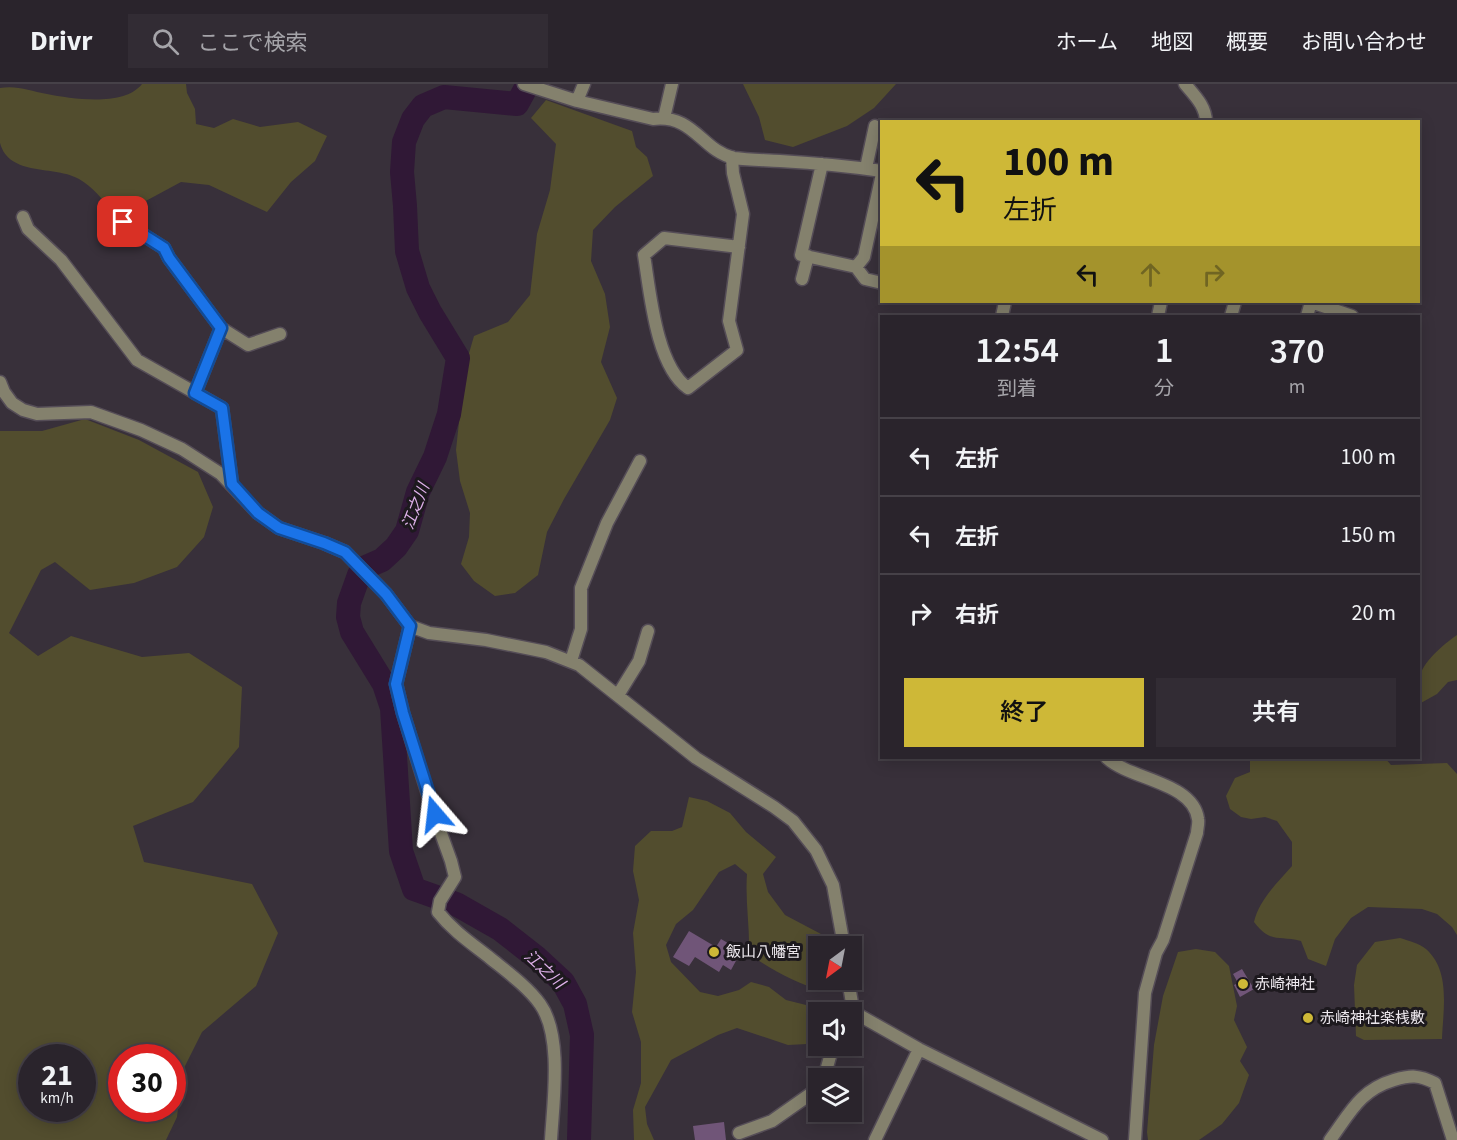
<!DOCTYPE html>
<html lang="ja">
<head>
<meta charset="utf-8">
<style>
  :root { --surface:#2a242c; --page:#322c34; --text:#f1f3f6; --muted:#a5a4a9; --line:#464148; --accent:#ceb837 }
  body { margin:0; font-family:"Source Sans 3","Noto Sans JP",sans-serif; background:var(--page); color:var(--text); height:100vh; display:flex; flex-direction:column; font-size:22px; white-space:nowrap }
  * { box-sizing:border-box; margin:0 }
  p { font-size:20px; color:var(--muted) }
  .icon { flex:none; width:33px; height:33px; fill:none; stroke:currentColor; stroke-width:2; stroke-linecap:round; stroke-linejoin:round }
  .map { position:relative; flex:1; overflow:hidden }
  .drawer { position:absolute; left:880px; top:231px; width:540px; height:444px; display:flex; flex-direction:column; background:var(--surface); border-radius:0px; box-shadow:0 3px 15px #0003,0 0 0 2px var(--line) }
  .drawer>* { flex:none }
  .guide { position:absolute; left:880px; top:36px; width:540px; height:183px; border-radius:0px; box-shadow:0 3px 15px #0003,0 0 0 2px var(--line); background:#ceb837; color:#111; overflow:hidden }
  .needle { width:39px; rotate:212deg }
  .fabs { position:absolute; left:808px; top:852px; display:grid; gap:12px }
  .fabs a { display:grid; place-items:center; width:54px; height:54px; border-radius:0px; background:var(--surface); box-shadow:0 3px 15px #0003,0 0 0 2px var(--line); font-size:30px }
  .speed { position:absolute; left:18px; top:960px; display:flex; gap:12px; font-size:30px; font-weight:700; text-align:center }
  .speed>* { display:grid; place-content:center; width:78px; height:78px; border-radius:50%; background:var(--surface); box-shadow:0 3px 15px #0003,0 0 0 2px var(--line); line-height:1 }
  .speed small { font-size:15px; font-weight:400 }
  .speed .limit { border:9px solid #d22; background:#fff; color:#111 }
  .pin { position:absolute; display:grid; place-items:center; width:51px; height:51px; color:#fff; margin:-26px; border-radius:12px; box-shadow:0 3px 9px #0006 }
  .me { position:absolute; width:66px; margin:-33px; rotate:343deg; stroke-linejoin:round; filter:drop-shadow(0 0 4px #0008) }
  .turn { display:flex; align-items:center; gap:21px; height:126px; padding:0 24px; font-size:27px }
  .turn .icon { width:78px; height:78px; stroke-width:2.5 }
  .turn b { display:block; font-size:42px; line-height:51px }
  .lanes { display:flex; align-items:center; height:57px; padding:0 24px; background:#0003; justify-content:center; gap:30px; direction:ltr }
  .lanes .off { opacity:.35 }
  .eta { display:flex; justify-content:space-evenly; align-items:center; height:102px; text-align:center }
  .eta b { font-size:36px; font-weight:600; line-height:42px }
  .primary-button { display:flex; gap:12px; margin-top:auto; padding:12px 24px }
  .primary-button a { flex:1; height:69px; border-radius:0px; background:var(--accent); color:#111; font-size:24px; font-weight:600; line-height:69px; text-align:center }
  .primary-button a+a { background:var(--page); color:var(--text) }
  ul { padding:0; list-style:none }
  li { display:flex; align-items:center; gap:18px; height:78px; padding:0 24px; border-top:2px solid var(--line) }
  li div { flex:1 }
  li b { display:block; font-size:22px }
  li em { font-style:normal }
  header { display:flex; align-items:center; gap:36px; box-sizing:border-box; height:84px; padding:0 30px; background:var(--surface); border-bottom:2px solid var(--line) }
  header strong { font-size:28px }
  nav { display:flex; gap:33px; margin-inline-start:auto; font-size:21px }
  .search { width:420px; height:54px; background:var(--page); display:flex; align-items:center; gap:15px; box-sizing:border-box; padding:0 21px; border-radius:0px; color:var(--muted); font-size:22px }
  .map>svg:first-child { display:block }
</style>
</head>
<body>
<header>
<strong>Drivr</strong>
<div class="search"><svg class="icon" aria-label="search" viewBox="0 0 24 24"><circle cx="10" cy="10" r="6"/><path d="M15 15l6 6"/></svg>ここで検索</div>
<nav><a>ホーム</a><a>地図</a><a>概要</a><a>お問い合わせ</a></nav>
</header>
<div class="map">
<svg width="1457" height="1056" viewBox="0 0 1457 1056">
  <rect width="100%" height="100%" fill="#38303a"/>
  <path fill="#524d2e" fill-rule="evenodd" d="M142,0H186L187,9L195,25L196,40L214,44L233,35L260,43L298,38L327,52L315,77L291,98L267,128L209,101L181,98L129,126L112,127C102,115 93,103 79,95C55,81 9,93 0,59C0,49 0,16 0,4C17,1 30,7 47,10C73,15 124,23 142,0Z
    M743,0H896L874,24L847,42L793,63L765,56L759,33Z
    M546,16L632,47L636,63L647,73L653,92L615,123L593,146L591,177L605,210L610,243L601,278L617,314L610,336L564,415L547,448L538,491L515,509L495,512L474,497L461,480L469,453L470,429L460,397L456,366L465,283L474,252L508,238L530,211L537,150L550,106L556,60L531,34Z
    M85,335L139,356L198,388L213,423L204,453L177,483L134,499L90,506L55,478L41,486L9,549L38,572L71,552L142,573L189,569L242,603L239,663L193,718L133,742L144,778L252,800L278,849L256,902L202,948L182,988L177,1033L166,1056H0V347H42ZM32,974H82V1024H32ZM122,974H172V1024H122Z
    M1457,551V596L1448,598L1437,610L1419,620C1419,612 1418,603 1419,595C1422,578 1444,560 1457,551Z
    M1250,674H1385L1391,681L1447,679L1457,690V851L1452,843L1437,830L1422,825L1368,823L1351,834L1335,855L1326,882L1308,875L1301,857C1278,851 1271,860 1254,838C1259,816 1278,798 1292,782V758L1277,737L1265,733L1251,735L1241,733L1230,725L1226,712L1235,694L1250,688Z
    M689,713L707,717L730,729L746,748L776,773L763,790L768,808L785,831L821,850L827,862H819V896H833L825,908C796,899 773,887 749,870C750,843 745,817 747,790L735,780L719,788L693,826L676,840L666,861L671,878L700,908L718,912L739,906L751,898L769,903L786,916L806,921L819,931L818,945L807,960L788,961L737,944L718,951L671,976L645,1023L647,1040L654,1056H634L633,1026L641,999V958L632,928L636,888L633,849L639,816L633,787L635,762L651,747H672L682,743Z
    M1400,854C1409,857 1419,859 1426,865C1451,887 1443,926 1442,955L1364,956L1356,952L1354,901L1357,881L1375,858Z
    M1196,865L1215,868L1229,882L1237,922L1234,936L1247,963L1240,977L1249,991L1239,1019L1222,1040L1199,1056H1148L1147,1048L1154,961L1163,912L1178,868Z"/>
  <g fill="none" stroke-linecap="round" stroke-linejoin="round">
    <path stroke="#301836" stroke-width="24" d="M528,0L517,20L444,13L423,22L413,35L404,58L402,88L405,122L407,167L418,204L430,228L458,274L449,330L435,373L418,408L407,447L396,463L382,476L366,483L359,491L349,519L348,533L352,548L384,600L392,624L401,767L414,805L456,820L500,845L537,874L563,898L575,920L582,951L579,1056"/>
  </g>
  <path fill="#705578" d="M689,847L716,863L721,855L733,862L728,869L737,875L731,886L723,881L719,888L695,873L689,882L673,873Z
    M1242,885L1254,905L1240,913L1234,901L1238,899L1233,890Z
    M724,1038L726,1056H695L693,1042Z"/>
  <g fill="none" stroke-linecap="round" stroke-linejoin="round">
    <g stroke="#554d57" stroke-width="15">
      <path id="minor" d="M524,0L577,17L653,35C694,30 702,67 734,74C749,76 765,76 780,77C814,79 848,82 882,87
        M1185,0C1194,11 1206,22 1206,38
        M577,17L584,0
        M664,34L672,0
        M732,73L733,89L743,130L729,237L737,266L688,304C656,282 650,208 644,171L664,154L739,163
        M822,80L801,171L856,183L864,173L882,90
        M866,84L875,42
        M23,133L28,145L61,176L137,276L222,324L232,401
        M123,138L164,164L169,174L221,244L195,309
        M856,183L865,195L882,199
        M802,195L808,172
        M1311,218L1352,232
        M1002,232L1005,218
        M1158,232L1161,218
        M1231,232L1235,218
        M1307,232L1311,218
        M221,244L248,261L280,250
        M0,298L4,308L12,319L23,326L37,330L91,328L141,346L182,365L221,390L258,429L279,444L324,459L345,468L386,510L410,542L429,549L486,556L546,568L579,581L696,674L774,723L793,737L816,766L833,801L844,862
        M410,542L396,600L403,629L434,730L451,777L455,793L440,817L438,828C453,847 471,859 490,874C506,887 528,903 540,920C563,952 553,1019 551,1056
        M571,577L581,545V504L607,439L640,377
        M618,611L639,577L648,547
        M1107,674C1131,696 1193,698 1198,735C1199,739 1197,745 1197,749L1163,856L1156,869L1145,909L1135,1056
        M848,896L852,919L857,930L919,965L1102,1056
        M824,994L833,962
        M739,1049L772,1037L819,1004
        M875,1056L919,965
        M1330,1056C1350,1029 1360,1006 1394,996C1411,991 1419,991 1435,999L1453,1056"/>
    </g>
    <use href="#minor" stroke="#84816d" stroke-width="12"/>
  </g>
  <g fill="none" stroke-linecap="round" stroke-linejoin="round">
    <g stroke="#114b97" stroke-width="15">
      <path id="route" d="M123,138L164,164L169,174L221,244L195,309L222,324L232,400L258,429L279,444L324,459L345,468L386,510L410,542L396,600L403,629L435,730"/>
    </g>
    <use href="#route" stroke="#1a73e8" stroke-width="10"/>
  </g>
  <g fill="#ceb837" stroke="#1d191e" stroke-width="2">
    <circle cx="714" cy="868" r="6"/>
    <circle cx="1243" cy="900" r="6"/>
    <circle cx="1308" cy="934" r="6"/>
  </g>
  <g text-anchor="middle" stroke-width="6" stroke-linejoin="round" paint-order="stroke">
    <g font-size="15" fill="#ede8ee" stroke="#1d191e" text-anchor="start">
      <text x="726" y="873">飯山八幡宮</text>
      <text x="1255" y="905">赤崎神社</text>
      <text x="1320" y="939">赤崎神社楽桟敷</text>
    </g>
    <g font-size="16" font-style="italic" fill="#dfb1eb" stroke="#1d191e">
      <text transform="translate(415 422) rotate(-69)" y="6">江之川</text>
      <text transform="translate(545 885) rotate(43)" y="6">江之川</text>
    </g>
  </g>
</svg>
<div class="fabs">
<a><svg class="needle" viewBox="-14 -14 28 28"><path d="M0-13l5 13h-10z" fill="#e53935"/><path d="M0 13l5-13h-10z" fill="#a5a4a9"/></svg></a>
<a><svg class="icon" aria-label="sound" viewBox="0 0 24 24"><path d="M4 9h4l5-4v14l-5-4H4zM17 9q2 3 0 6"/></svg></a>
<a><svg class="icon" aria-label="layers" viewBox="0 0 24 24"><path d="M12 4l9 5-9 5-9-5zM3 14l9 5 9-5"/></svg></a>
</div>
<div class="speed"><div>21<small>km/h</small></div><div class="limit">30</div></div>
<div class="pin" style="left:123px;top:138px;background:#d93025"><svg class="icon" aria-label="arrive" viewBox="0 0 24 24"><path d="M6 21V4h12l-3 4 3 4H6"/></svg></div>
<svg class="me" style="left:435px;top:730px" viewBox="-20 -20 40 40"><path d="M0-17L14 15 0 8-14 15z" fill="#1a73e8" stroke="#fff" stroke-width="4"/></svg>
<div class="guide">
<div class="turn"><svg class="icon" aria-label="left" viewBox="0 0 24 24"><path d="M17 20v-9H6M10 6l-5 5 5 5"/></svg><div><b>100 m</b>左折</div></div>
<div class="lanes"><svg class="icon" aria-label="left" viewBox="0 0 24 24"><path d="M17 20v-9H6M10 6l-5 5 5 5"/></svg><svg class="icon off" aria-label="ahead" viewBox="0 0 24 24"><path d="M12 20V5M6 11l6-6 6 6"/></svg><svg class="icon off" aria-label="right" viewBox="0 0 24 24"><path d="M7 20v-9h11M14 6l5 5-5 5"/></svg></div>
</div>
<section class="drawer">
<div class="eta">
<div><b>12:54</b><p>到着</p></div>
<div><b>1</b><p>分</p></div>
<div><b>370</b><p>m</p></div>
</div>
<ul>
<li><svg class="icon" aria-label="left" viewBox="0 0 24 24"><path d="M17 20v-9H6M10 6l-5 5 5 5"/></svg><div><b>左折</b></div><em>100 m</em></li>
<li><svg class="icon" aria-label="left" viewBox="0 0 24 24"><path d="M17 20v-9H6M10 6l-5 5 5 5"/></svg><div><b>左折</b></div><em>150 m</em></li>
<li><svg class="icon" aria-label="right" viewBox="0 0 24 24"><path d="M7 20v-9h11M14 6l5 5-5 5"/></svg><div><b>右折</b></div><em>20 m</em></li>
</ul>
<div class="primary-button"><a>終了</a><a>共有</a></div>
</section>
</div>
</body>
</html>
